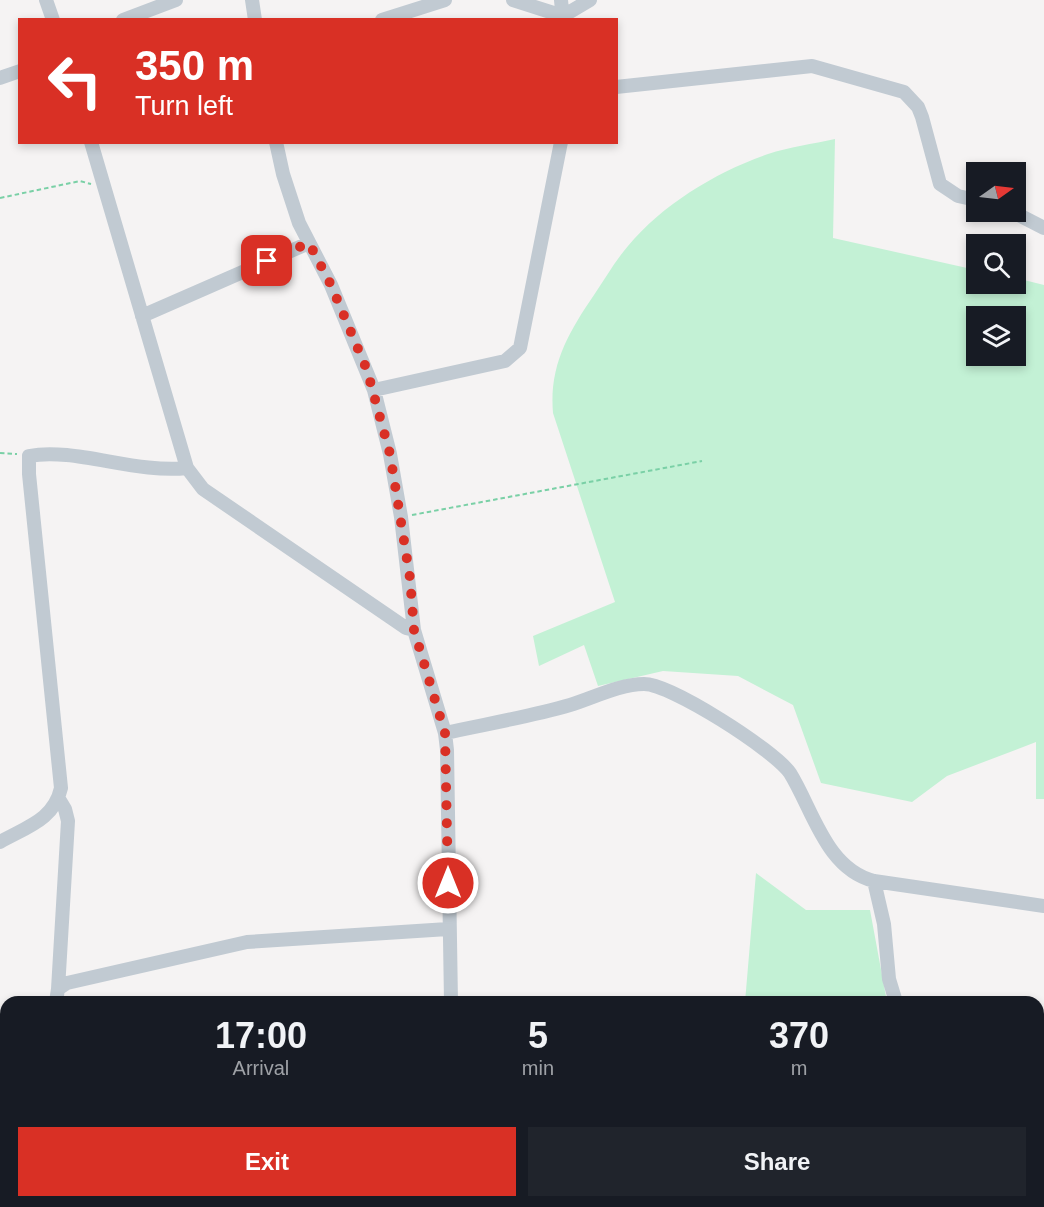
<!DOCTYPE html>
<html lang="en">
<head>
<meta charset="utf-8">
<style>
  :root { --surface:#171b24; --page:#20242c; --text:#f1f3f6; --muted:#9ea1a6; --accent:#d93025 }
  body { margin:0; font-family:Arial,sans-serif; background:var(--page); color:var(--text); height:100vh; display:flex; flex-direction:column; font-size:22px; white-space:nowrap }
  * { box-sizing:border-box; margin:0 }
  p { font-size:20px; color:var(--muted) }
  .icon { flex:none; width:33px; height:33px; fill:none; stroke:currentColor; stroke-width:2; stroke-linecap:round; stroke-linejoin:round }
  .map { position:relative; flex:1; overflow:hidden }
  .drawer { position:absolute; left:0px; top:996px; width:1044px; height:212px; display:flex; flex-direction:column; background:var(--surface); border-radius:18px 18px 0 0; box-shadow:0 3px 9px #0003 }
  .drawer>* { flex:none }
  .hud { position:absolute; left:18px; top:18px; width:600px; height:126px; border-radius:0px; box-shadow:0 3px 9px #0003; background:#d93025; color:#fff; overflow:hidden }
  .needle { width:39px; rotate:76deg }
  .tools { position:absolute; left:966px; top:162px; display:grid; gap:12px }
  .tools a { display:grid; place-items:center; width:60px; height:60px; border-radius:0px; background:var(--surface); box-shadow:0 3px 9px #0003; font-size:30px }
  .pin { position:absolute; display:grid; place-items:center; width:51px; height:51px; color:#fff; margin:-26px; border-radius:12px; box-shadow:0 3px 9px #0006 }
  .me { position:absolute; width:66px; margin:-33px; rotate:0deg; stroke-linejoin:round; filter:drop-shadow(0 0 4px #0008) }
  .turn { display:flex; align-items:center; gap:21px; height:126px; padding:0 18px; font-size:27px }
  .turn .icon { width:78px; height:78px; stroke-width:2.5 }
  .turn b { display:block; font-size:42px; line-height:51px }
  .eta { display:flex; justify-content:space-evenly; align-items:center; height:102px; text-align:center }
  .eta b { font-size:36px; font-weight:600; line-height:42px }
  .cta { display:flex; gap:12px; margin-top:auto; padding:12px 18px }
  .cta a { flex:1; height:69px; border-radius:0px; background:var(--accent); color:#fff; font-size:24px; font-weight:600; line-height:69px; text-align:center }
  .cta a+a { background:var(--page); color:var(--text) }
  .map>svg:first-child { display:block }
</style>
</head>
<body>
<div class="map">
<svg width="1044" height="1207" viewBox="0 0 1044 1207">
  <rect width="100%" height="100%" fill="#f5f3f3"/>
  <path fill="#c3f1d5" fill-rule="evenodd" d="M835,139L833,238L976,270V284H1016V278L1044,285V799H1036V742L947,776L912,802L821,783L793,705L738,676L663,671L598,686L584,645L539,666L533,636L615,602L553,413C549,366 568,333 594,295C605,279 615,261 628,246C663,204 716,172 768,154C789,147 813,144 835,139ZM976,316H1016V356H976Z
    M756,873L806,910H870L887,1002H745Z"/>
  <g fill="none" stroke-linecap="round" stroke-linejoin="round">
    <path stroke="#7ad0a6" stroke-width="2" stroke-dasharray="4.5 3" stroke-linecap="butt" d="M0,198L80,181L91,184
      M0,453L17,454
      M412,515L702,461
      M759,1202L774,1207
      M449,1204H710"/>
    <path stroke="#c1cad2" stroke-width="14" d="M46,0L53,20
      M252,0L255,20
      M513,0L563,16L590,0
      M561,0L563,20
      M123,20L176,0
      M382,20L445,0
      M0,78L20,71
      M616,87L812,66L904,92L918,107L922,117L940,184L958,196L976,200
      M91,142L187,468L203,489L406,628L414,630
      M276,142L283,174L299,223L331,285L374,390L390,454L401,517L414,630L445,733L447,750L451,1002
      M1013,212L1044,228
      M142,316L309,243
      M374,390L505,361L520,348L561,142
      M445,733C486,724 529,717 570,705C593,698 620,684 644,684C671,684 774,750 790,773C813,810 826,869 874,881L1044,906
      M0,842C26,827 54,820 61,788L29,474V456C74,447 136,474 187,468
      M874,881L884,924L889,979L896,1002
      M58,989L68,821L65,809L59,799
      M56,1002L58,989L67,983L247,942L448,929
      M0,1097H6
      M67,1202V1207
      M436,1202L438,1207
      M929,1207V1202
      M1039,1207L1044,1183"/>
  </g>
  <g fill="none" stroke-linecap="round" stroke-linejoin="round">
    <path stroke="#d93025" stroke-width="10" stroke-dasharray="0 18" d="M267,261L309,243L331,285L367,370L390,454L410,578L414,630L445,733L448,883"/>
  </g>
</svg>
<div class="tools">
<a><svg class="needle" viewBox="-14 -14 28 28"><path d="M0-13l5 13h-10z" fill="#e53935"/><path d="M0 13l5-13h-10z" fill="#9ea1a6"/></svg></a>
<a><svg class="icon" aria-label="search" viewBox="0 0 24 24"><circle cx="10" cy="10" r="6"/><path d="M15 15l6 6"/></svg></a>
<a><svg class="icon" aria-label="layers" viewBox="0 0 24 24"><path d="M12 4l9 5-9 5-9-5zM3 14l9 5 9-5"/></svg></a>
</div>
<div class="pin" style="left:267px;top:261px;background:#d93025"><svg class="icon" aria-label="arrive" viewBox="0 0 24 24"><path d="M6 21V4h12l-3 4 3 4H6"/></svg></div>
<svg class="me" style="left:448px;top:883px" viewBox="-20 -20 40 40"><circle r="17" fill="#d93025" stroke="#fff" stroke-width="3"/><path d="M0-11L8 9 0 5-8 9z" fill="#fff"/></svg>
<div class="hud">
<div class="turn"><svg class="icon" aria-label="left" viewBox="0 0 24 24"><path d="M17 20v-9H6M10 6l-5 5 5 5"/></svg><div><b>350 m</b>Turn left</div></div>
</div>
<section class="drawer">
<div class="eta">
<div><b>17:00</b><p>Arrival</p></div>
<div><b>5</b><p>min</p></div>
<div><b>370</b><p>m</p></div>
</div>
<div class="cta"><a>Exit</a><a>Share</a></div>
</section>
</div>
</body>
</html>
